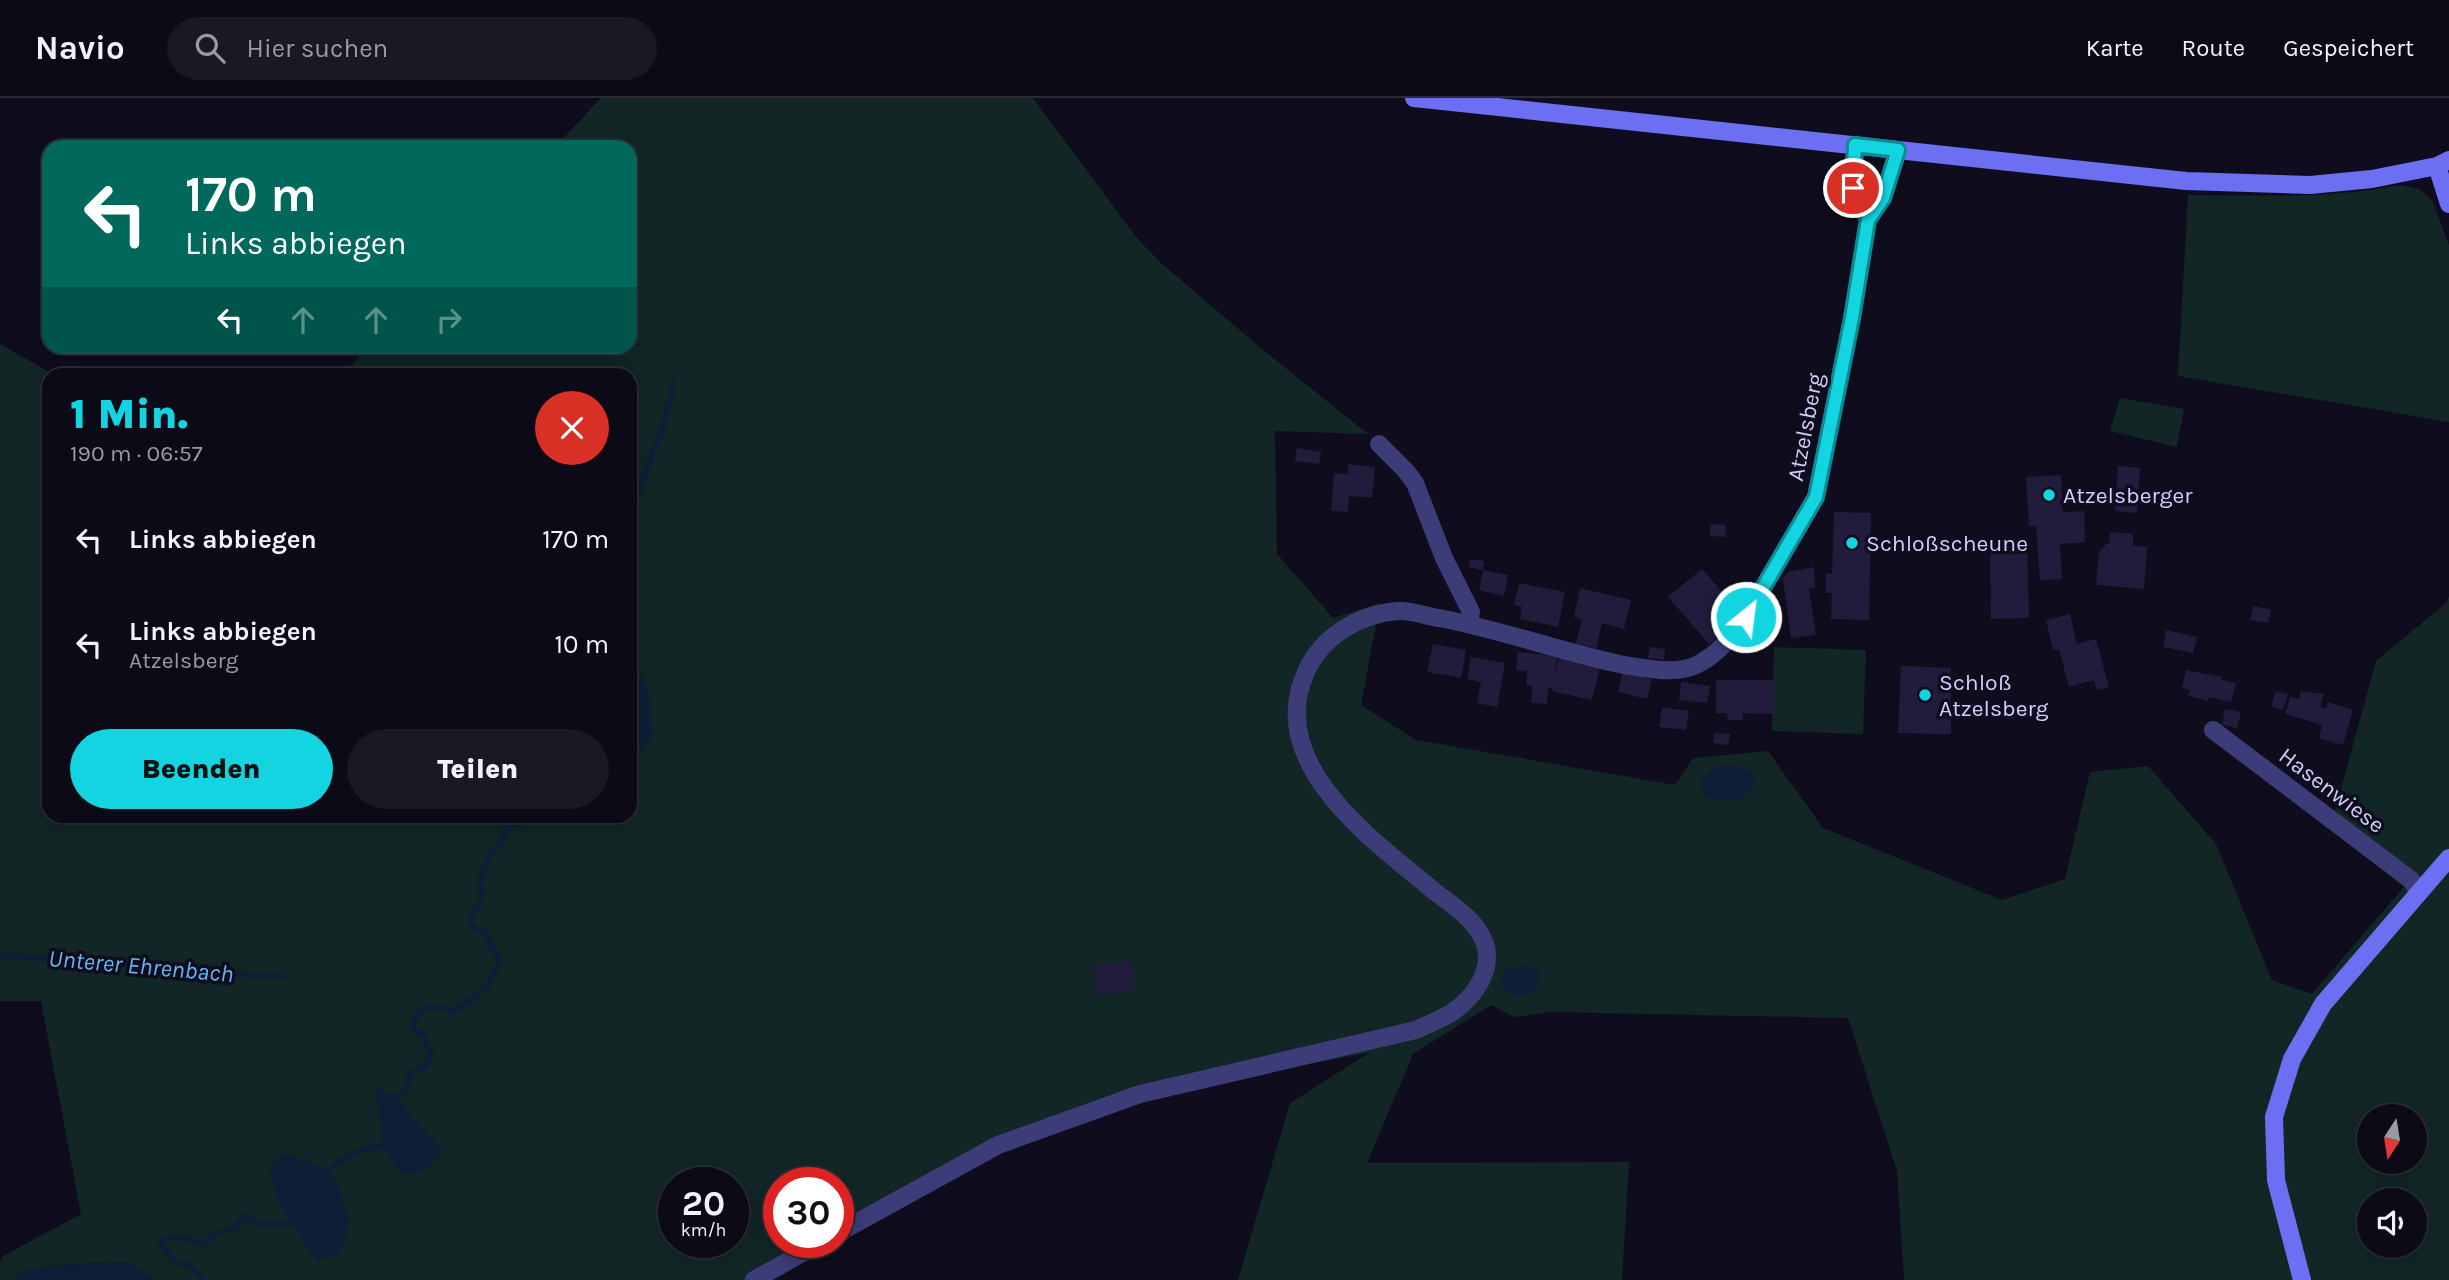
<!DOCTYPE html>
<html lang="de">
<head>
<meta charset="utf-8">
<style>
  :root { --surface:#0b0a16; --page:#191823; --text:#f1f3f6; --muted:#9a9aa1; --line:#2b2b35; --accent:#13d5e1 }
  body { margin:0; font-family:Karla,sans-serif; background:var(--page); color:var(--text); height:100vh; display:flex; flex-direction:column; font-size:26px; white-space:nowrap }
  * { box-sizing:border-box; margin:0 }
  p { font-size:23px; color:var(--muted) }
  .icon { flex:none; width:38px; height:38px; fill:none; stroke:currentColor; stroke-width:2; stroke-linecap:round; stroke-linejoin:round }
  .map { position:relative; flex:1; overflow:hidden }
  .panel { position:absolute; left:42px; top:270px; width:595px; height:455px; display:flex; flex-direction:column; background:var(--surface); border-radius:21px; box-shadow:0 4px 18px #0003,0 0 0 2px var(--line) }
  .panel>* { flex:none }
  .guide { position:absolute; left:42px; top:42px; width:595px; height:214px; border-radius:21px; box-shadow:0 4px 18px #0003,0 0 0 2px var(--line); background:#00695c; color:#fff; overflow:hidden }
  .needle { width:46px; rotate:192deg }
  .buttons { position:absolute; left:2357px; top:1006px; display:grid; gap:14px }
  .buttons a { display:grid; place-items:center; width:70px; height:70px; border-radius:50%; background:var(--surface); box-shadow:0 4px 18px #0003,0 0 0 2px var(--line); font-size:35px }
  .speed { position:absolute; left:658px; top:1069px; display:flex; gap:14px; font-size:35px; font-weight:700; text-align:center }
  .speed>* { display:grid; place-content:center; width:91px; height:91px; border-radius:50%; background:var(--surface); box-shadow:0 4px 18px #0003,0 0 0 2px var(--line); line-height:1 }
  .speed small { font-size:18px; font-weight:400 }
  .speed .limit { border:10px solid #d22; background:#fff; color:#111 }
  .pin { position:absolute; display:grid; place-items:center; width:60px; height:60px; color:#fff; margin:-30px; border:4px solid #fff; border-radius:50%; box-shadow:0 2px 7px #0007 }
  .me { position:absolute; width:77px; margin:-38px; rotate:29deg; stroke-linejoin:round; filter:drop-shadow(0 0 5px #0008) }
  .turn { display:flex; align-items:center; gap:24px; height:147px; padding:0 28px; font-size:32px }
  .turn .icon { width:91px; height:91px; stroke-width:2.5 }
  .turn b { display:block; font-size:49px; line-height:60px }
  .lanes { display:flex; align-items:center; height:66px; padding:0 28px; background:#0003; justify-content:center; gap:35px; direction:ltr }
  .lanes .off { opacity:.35 }
  .round { display:grid; place-items:center; flex:none; width:74px; height:74px; border-radius:37px; background:var(--page) }
  .summary { display:flex; align-items:center; justify-content:space-between; height:119px; padding:0 28px }
  h1 { font-size:42px; font-weight:800; line-height:52px; color:var(--accent) }
  .button { display:flex; gap:14px; margin-top:auto; padding:14px 28px }
  .button a { flex:1; height:80px; border-radius:42px; background:var(--accent); color:#111; font-size:28px; font-weight:800; line-height:80px; text-align:center }
  .button a+a { background:var(--page); color:var(--text) }
  ul { padding:0; list-style:none }
  li { display:flex; align-items:center; gap:21px; height:105px; padding:0 28px }
  li div { flex:1 }
  li b { display:block; font-size:26px }
  li em { font-style:normal }
  header { display:flex; align-items:center; gap:42px; box-sizing:border-box; height:98px; padding:0 35px; background:var(--surface); border-bottom:2px solid var(--line) }
  header strong { font-size:33px }
  nav { display:flex; gap:38px; margin-inline-start:auto; font-size:24px }
  .search { width:490px; height:63px; background:var(--page); display:flex; align-items:center; gap:18px; box-sizing:border-box; padding:0 24px; border-radius:38px; color:var(--muted); font-size:26px }
  .map>svg:first-child { display:block }
</style>
</head>
<body>
<header>
<strong>Navio</strong>
<div class="search"><svg class="icon" aria-label="search" viewBox="0 0 24 24"><circle cx="10" cy="10" r="6"/><path d="M15 15l6 6"/></svg>Hier suchen</div>
<nav><a>Karte</a><a>Route</a><a>Gespeichert</a></nav>
</header>
<div class="map">
<svg width="2449" height="1182" viewBox="0 0 2449 1182">
  <rect width="100%" height="100%" fill="#0f0d1d"/>
  <path fill="#112625" fill-rule="evenodd" d="M601,0H1033L1136,139L1161,165L1262,251L1368,336L1275,333L1277,456L1333,520L1380,505L1361,607L1416,642L1675,687L1693,660L1768,653L1823,730L2002,802L2065,781L2090,674L2148,668L2216,746L2272,882L2312,896L2404,789L2331,727L2376,563L2446,505L2449,498V1182H1904L1897,1073L1848,920L1551,914L1514,919L1491,907L1413,956L1367,1065L1629,1064L1622,1182H1238L1290,1005L1369,955L1140,996L998,1047L838,1139V1085H779V1144L829,1145L763,1182H155L128,1164L60,1167L23,1173L14,1182H0V1164L3,1158L81,1116L41,903H0V246L53,276H49V718H630V651L640,652L635,570L630,567V276H342L369,249L630,248V49H555ZM2370,1018H2415V1064H2370ZM674,1085H733V1144H674ZM2370,1102H2415V1148H2370Z
    M2401,87L2419,91L2432,102L2449,147V324L2178,278L2188,97C2260,97 2331,101 2401,87Z
    M2120,300L2184,311L2177,349L2110,333Z
    M1774,549L1866,552L1863,636L1772,633Z"/>
  <path fill="#0d1e37" d="M630,567C653,584 650,615 652,641L640,652L630,651Z
    M1722,668L1740,669L1755,675L1751,691L1738,704L1706,699L1700,683L1713,671Z
    M1525,867L1540,873L1535,892L1517,900L1501,886L1505,872Z
    M376,990L395,999L443,1053L422,1075H401L383,1048Z
    M286,1055L328,1072L339,1089L350,1123L341,1155L317,1164L278,1103L269,1070Z
    M128,1164L155,1182H14L23,1173L60,1167Z"/>
  <g fill="none" stroke-linecap="round" stroke-linejoin="round">
    <path stroke="#0d1e37" stroke-width="6" d="M630,416L663,329L674,284
      M0,857L282,879
      M399,1006L395,999C405,994 409,987 410,976L426,968L432,956L426,946V938L416,933L412,928L417,917L430,908L454,913L487,889L500,863L484,832L473,830L470,822L482,801L481,779L489,756L499,748L508,727L519,726L523,718
      M324,1078C334,1063 370,1045 388,1049
      M204,1182L189,1167C174,1166 168,1156 160,1144L163,1140H189L196,1145L204,1146L215,1136L232,1131L246,1118C262,1130 273,1128 292,1124L296,1119"/>
  </g>
  <path fill="#211b3c" d="M1297,350L1321,354L1319,366L1295,363Z
    M1348,366L1375,369L1372,400L1349,398L1348,414L1331,413L1334,375L1348,376Z
    M2118,368L2140,370L2137,415L2115,413Z
    M2061,377L2063,414L2084,413L2085,444L2060,446L2062,481L2040,482L2036,428H2029L2026,379Z
    M1834,414L1871,415L1869,522L1831,521L1832,495H1826V475L1832,476Z
    M1710,426L1726,427L1725,439L1710,438Z
    M2110,434L2133,436V448L2147,449L2144,491L2096,487L2099,455L2106,446H2109Z
    M2027,441L2029,520L1991,521L1990,442Z
    M1470,461L1484,463L1483,472L1468,469Z
    M1814,469L1815,490L1809,491L1816,537L1791,540L1783,481L1788,474Z
    M1702,471L1743,517L1709,546L1668,499Z
    M1483,472L1508,477L1504,498L1479,492Z
    M1519,485L1565,494L1558,529L1520,521L1522,509L1514,507Z
    M1580,490L1631,502L1624,531L1602,525L1596,550L1576,546L1582,521L1574,519Z
    M1765,505L1777,511L1764,534L1752,528Z
    M2253,508L2271,512L2268,525L2250,522Z
    M2070,516L2077,546L2096,541L2109,589L2097,592L2094,582L2069,589L2059,551L2053,552L2046,522Z
    M2166,532L2197,539L2193,555L2163,549Z
    M1433,546L1466,552L1461,580L1427,574Z
    M1650,549L1665,551L1664,562L1648,560Z
    M1518,554L1557,558L1555,578L1559,560L1600,569L1592,602L1552,593V590H1548L1547,606L1531,605L1532,588L1526,587L1527,573L1516,572Z
    M1471,559L1505,565L1497,609L1477,605L1481,584L1467,581Z
    M1901,568L1951,570V636L1898,635Z
    M2186,572L2222,579L2221,582L2236,585L2231,604L2209,599L2208,603L2188,598L2190,592L2182,590Z
    M1623,574L1652,581L1647,601L1618,594Z
    M1716,582H1774V616L1743,615V622H1728L1727,615H1716Z
    M1681,584L1710,588L1707,605L1679,602Z
    M2276,593L2288,596L2283,612L2271,608Z
    M2301,593L2324,596L2320,609L2326,611L2328,604L2353,612L2343,647L2319,640L2322,627L2285,616L2290,599L2299,601Z
    M1662,609L1689,613L1686,632L1659,629Z
    M2225,611L2241,614L2237,630L2222,627Z
    M1714,635L1730,636L1728,647L1713,645Z
    M1131,863L1134,893L1096,897L1093,867Z"/>
  <g fill="none" stroke-linecap="round" stroke-linejoin="round">
    <path stroke="#3c3d78" stroke-width="18" d="M1855,47C1854,80 1849,93 1868,122
      M1379,346L1406,373L1415,385L1444,460L1471,514L1469,526
      M2213,632L2411,782L2419,794
      M838,1135L998,1047L1140,996L1416,932C1428,926 1443,921 1454,913C1475,898 1493,872 1485,846C1477,822 1452,807 1434,793C1373,742 1264,666 1306,574C1322,538 1359,516 1398,513C1411,512 1426,518 1439,520C1502,532 1562,554 1624,567C1648,571 1680,578 1702,564C1719,554 1735,535 1746,519L1816,399L1852,220L1868,122L1883,100L1898,52
      M754,1182L822,1144"/>
    <path stroke="#6d6ff2" stroke-width="18" d="M1414,0L2186,83L2310,87L2372,81L2437,68L2449,62
      M2437,68L2449,106
      M2302,1182L2276,1082L2274,1019L2292,961L2323,906L2449,760"/>
  </g>
  <g fill="none" stroke-linecap="round" stroke-linejoin="round">
    <g stroke="#0c8a92" stroke-width="18">
      <path id="route" d="M1746,519L1816,399L1852,220L1868,122L1883,100L1898,52L1855,47L1853,90"/>
    </g>
    <use href="#route" stroke="#13d5e1" stroke-width="12"/>
  </g>
  <g fill="#13d5e1" stroke="#0f0d1d" stroke-width="2.5">
    <circle cx="2049" cy="397" r="7"/>
    <circle cx="1852" cy="445" r="7"/>
    <circle cx="1925" cy="597" r="7"/>
  </g>
  <g text-anchor="middle" stroke-width="7" stroke-linejoin="round" paint-order="stroke">
    <g font-size="23" fill="#d1cefb" stroke="#0f0d1d">
      <text transform="translate(1805 329) rotate(-79)" y="8">Atzelsberg</text>
      <text transform="translate(2332 692) rotate(37)" y="8">Hasenwiese</text>
    </g>
    <g font-size="23" fill="#d1cefb" stroke="#0f0d1d" text-anchor="start">
      <text x="2063" y="405">Atzelsberger</text>
      <text x="1866" y="453">Schloßscheune</text>
      <text x="1939" y="592">Schloß<tspan x="1939" dy="26">Atzelsberg</tspan></text>
    </g>
    <g font-size="24" font-style="italic" fill="#65b6f2" stroke="#0f0d1d">
      <text transform="translate(141 868) rotate(5)" y="8">Unterer Ehrenbach</text>
    </g>
  </g>
</svg>
<div class="buttons">
<a><svg class="needle" viewBox="-14 -14 28 28"><path d="M0-13l5 13h-10z" fill="#e53935"/><path d="M0 13l5-13h-10z" fill="#9a9aa1"/></svg></a>
<a><svg class="icon" aria-label="sound" viewBox="0 0 24 24"><path d="M4 9h4l5-4v14l-5-4H4zM17 9q2 3 0 6"/></svg></a>
</div>
<div class="speed"><div>20<small>km/h</small></div><div class="limit">30</div></div>
<div class="pin" style="left:1853px;top:90px;background:#d93025"><svg class="icon" aria-label="arrive" viewBox="0 0 24 24"><path d="M6 21V4h12l-3 4 3 4H6"/></svg></div>
<svg class="me" style="left:1746px;top:519px" viewBox="-20 -20 40 40"><circle r="17" fill="#13d5e1" stroke="#fff" stroke-width="3"/><path d="M0-11L8 9 0 5-8 9z" fill="#fff"/></svg>
<div class="guide">
<div class="turn"><svg class="icon" aria-label="left" viewBox="0 0 24 24"><path d="M17 20v-9H6M10 6l-5 5 5 5"/></svg><div><b>170 m</b>Links abbiegen</div></div>
<div class="lanes"><svg class="icon" aria-label="left" viewBox="0 0 24 24"><path d="M17 20v-9H6M10 6l-5 5 5 5"/></svg><svg class="icon off" aria-label="ahead" viewBox="0 0 24 24"><path d="M12 20V5M6 11l6-6 6 6"/></svg><svg class="icon off" aria-label="ahead" viewBox="0 0 24 24"><path d="M12 20V5M6 11l6-6 6 6"/></svg><svg class="icon off" aria-label="right" viewBox="0 0 24 24"><path d="M7 20v-9h11M14 6l5 5-5 5"/></svg></div>
</div>
<section class="panel">
<div class="summary"><div><h1>1 Min.</h1><p>190 m · 06:57</p></div><a class="round" style="background:#d93025;color:#fff"><svg class="icon" aria-label="close" viewBox="0 0 24 24"><path d="M6 6l12 12M18 6L6 18"/></svg></a></div>
<ul>
<li><svg class="icon" aria-label="left" viewBox="0 0 24 24"><path d="M17 20v-9H6M10 6l-5 5 5 5"/></svg><div><b>Links abbiegen</b></div><em>170 m</em></li>
<li><svg class="icon" aria-label="left" viewBox="0 0 24 24"><path d="M17 20v-9H6M10 6l-5 5 5 5"/></svg><div><b>Links abbiegen</b><p>Atzelsberg</p></div><em>10 m</em></li>
</ul>
<div class="button"><a>Beenden</a><a>Teilen</a></div>
</section>
</div>
</body>
</html>
